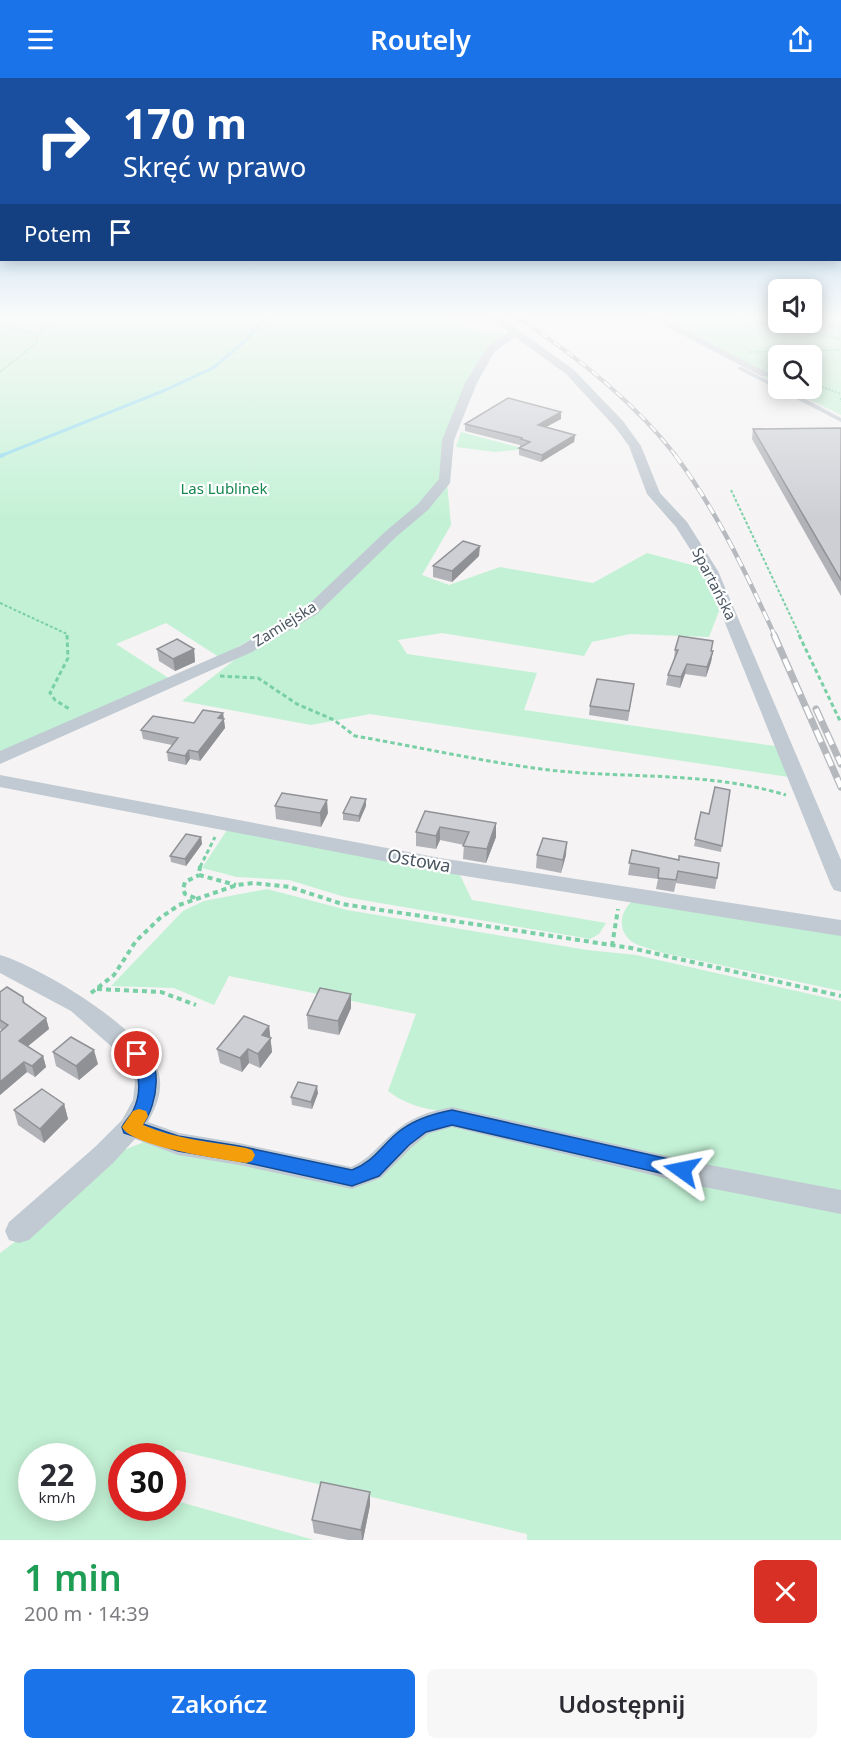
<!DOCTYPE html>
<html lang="pl">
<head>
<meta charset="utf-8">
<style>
  :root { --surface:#fff; --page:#f7f7f7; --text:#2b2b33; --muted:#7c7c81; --accent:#1a73e8 }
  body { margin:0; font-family:"Noto Sans",sans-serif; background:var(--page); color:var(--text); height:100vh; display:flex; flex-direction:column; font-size:22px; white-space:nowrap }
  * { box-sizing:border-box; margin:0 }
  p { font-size:20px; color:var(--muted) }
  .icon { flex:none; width:33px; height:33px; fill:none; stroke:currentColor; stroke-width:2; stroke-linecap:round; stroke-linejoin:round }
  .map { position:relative; height:1462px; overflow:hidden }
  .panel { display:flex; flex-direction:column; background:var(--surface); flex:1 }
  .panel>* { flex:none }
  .guide { position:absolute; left:0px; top:0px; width:842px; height:183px; box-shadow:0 3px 15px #0003; background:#1a4fa0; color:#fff; overflow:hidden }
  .tools { position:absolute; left:768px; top:201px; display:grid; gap:12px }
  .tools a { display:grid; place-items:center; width:54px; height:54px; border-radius:9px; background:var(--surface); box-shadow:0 3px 15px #0003; font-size:30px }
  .speed { position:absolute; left:18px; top:1365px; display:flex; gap:12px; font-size:30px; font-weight:700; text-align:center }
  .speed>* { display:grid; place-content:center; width:78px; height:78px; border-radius:50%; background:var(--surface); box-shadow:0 3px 15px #0003; line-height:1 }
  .speed small { font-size:15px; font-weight:400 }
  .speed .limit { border:9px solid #d22; background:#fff; color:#111 }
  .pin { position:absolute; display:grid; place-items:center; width:51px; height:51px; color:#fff; margin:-26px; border:3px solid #fff; border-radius:50%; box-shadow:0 2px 6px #0007 }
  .me { position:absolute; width:66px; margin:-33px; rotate:282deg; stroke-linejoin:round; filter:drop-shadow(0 0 4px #0008) }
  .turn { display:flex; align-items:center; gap:21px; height:126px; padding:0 24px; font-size:27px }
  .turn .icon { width:78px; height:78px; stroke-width:2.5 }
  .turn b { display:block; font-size:42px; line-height:51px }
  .then { display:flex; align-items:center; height:57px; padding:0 24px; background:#0003; gap:12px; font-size:22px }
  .round { display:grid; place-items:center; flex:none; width:63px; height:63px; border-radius:9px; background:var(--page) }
  .overview { display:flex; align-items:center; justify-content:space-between; height:102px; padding:0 24px }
  h1 { font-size:36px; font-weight:600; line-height:45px; color:#1e9e55 }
  .action { display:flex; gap:12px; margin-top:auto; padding:12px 24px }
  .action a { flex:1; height:69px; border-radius:9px; background:var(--accent); color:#fff; font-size:24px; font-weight:600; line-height:69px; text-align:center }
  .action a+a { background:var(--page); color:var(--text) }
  header { display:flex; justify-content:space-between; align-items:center; height:78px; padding:0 24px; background:var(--accent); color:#fff; font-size:27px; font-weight:600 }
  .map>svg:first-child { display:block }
</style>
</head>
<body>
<header><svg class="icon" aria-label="menu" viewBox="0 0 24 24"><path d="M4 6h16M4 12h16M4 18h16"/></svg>Routely<svg class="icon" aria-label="share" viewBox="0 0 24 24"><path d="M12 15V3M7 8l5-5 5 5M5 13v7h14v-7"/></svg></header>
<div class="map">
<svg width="841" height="1462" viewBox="0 0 841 1462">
  <rect width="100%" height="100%" fill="#f5f3f3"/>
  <path fill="#c3f1d5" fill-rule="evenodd" d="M0,237H486L488,238H472L452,241L468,250L505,254L481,278L444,362L440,402L421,428L308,531L219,579L166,545L116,566L170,601L0,675Z
    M662,237H778V244H812V237L841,241V337L788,311L812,310V278H778V306L734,283Z
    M461,354L525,371L495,374L456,369Z
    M447,404L451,447L422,497L449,507L500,489L593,505L647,475L703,490L721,528L709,559L630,556L592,564L584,578L442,555L398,562L407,576L537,595L524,632L775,668L789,699L370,636L311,647L182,623L242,576L315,534Z
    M227,752L458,793L472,822L606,845L599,856L590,861L345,819L289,802L237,799L202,790Z
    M267,811L347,832L587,872L636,877L841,923V1462H527V1456L176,1372L173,1379L122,1378V1430H172L173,1422L314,1462H0V1175L38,1147L109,1078L144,1064L356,1105L380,1101L397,1077L455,1035C430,1032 409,1029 388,1013L416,936L229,898L214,927L174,910L111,908L183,833L204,823ZM32,1378H82V1430H32Z
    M634,822L841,855V913L659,874C651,871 638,868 631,863C616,851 621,831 634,822Z"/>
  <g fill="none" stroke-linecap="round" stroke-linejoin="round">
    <path stroke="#90daee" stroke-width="3" d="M0,378L163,313L213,290L245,263L269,237"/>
    <path stroke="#90daee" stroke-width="4" d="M0,378L3,377"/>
    <path stroke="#7ad0a6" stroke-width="1.5" stroke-dasharray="2 1.5" stroke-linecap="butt" d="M718,237L841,261
      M0,245L35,256
      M750,274L841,272
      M0,294L37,265L36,257L52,245L57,237
      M812,305L841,316
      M841,320V324"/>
    <path stroke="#7ad0a6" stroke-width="2" stroke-dasharray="3 2" stroke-linecap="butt" d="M731,412L800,558
      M0,525L67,556V558"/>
    <path stroke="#7ad0a6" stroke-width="3" stroke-dasharray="4.5 3" stroke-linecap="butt" d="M67,557L68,580L50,615L55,622L71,632
      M799,557L841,645
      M220,598L258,600L297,626L334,642L355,658C419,669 484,684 549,692C630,701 706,693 786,717
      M200,789L215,759"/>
    <path stroke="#7ad0a6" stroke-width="4" stroke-dasharray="5 4" stroke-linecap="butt" d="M200,788L199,797L236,807
      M195,820L185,816L183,811L185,804L199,797
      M612,868L618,831
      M97,911L161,914L196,927
      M91,915L114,897L136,863L160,840L179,827L237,807L253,805L290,809L342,826L631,870L841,918"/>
    <path fill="#c1cad2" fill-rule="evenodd" d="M738,289H742L778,308V310H785L841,340V344L738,291Z"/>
    <path fill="#c1cad2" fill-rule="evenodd" d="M487,237H498L574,292L623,343L641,368L660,415L687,444L718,493L841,782V814L834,812L831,807L704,493L676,449L647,416L629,368L615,349L566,296L515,259L495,273L477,305L454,362L450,405L428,432L396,459L317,536L252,574L0,686V673L240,568L305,530L386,453L418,426L439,401L442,362L465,305L487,269L509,254Z
      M644,237H656L770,296L769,298H761Z
      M0,697L440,780L841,842V858L440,794L0,709Z
      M0,877C41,889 148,953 159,996C163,1014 156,1029 148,1044L179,1055L239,1065L351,1089C368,1082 378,1068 392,1056C409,1040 429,1033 452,1029L694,1084L841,1112V1136L694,1107L452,1049L428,1056L411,1070L381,1100L352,1111L239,1087L178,1077L135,1061L113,1085L29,1162L19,1165L9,1162L5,1153L9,1144L95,1069L122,1042L133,1022L135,1004L128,983L71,933L0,895Z"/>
    <g stroke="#b5b8bd" stroke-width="4">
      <path id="rail-far2" d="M514,237C574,276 632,321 676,378"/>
    </g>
    <g stroke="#b5b8bd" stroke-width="4.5">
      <path id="rail-far1" d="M675,377C717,433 746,495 775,558"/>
    </g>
    <g stroke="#b5b8bd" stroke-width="7">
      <path id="rail" d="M774,557L841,709
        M816,631L841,686"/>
    </g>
    <use href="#rail-far2" stroke="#fff" stroke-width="2" stroke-dasharray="8" stroke-linecap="butt"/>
    <use href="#rail-far1" stroke="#fff" stroke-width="3" stroke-dasharray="10" stroke-linecap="butt"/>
    <use href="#rail" stroke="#fff" stroke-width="4.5" stroke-dasharray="13" stroke-linecap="butt"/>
  </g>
  <path fill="#b0b2b7" d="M561,334V341L546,349L575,357L574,364L541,384L519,377V370L521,369H520V367L465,353V346Z
    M841,350V518L752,361L753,351Z
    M479,478L452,504L433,499V488Z
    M157,571H194L195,584L175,593L159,583Z
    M675,572L713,573L711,584L706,599L685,596L680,610L666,607L668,597L674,581Z
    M634,606L628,643L589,637L590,628Z
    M223,635L225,650L200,683L190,681L186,687L168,683L167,674L172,667L143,661L141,652L194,645Z
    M730,712L721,774L694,768L701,734L709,736Z
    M275,728L328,735L321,749L276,741Z
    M366,728L359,744L343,742V735Z
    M425,733L496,745V759L486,785L463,781L464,767L440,762L436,771L416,768V754Z
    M201,759L202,766L186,788L171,784L170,778Z
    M632,772L717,800L715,811L676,805L674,814L656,811L658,801L628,797Z
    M537,777H566L561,795L536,790Z
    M0,914L23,919L25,925L46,940L49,951L28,968L43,978L46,989L35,999L27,994L0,1017V954L2,952L0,951Z
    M351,930L339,957L308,951L307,937Z
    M269,948L272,974L260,990L249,985L242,994L220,985L217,971Z
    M53,974L98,986L79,1002L56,988Z
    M318,1015L312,1031L292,1027L291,1019Z
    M64,1026L68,1041L44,1065L18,1047L14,1032Z
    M370,1427L363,1462H348L314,1455L312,1442Z"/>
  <path fill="#909195" d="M561,334V341L537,354L538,347Z
    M575,357L574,364L541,384L542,377Z
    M480,468L479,478L452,504V493Z
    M194,571L195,584L175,593L173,581Z
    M713,573L711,584L706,599L707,589Z
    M687,586L685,596L680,610L681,599Z
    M223,635L225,650L200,683L198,674L218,640Z
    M189,672L190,681L186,687L185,678Z
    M366,721V728L359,744V738Z
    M327,722L328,735L321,749L320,735Z
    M496,745V759L486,785L487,771Z
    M440,749V762L436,771V758Z
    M201,759L202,766L186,788L185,781Z
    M567,764L566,777L561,795L563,782Z
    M351,916V930L339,957L338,943Z
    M46,940L49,951L22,973L19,963Z
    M269,948L272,974L260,990L258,976L262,957Z
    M248,971L249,985L242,994L240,980Z
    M94,972L98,986L79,1002L76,988Z
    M43,978L46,989L35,999L32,988Z
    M24,984L27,994L0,1017V1004Z
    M317,1008L318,1015L312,1031L311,1024Z
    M64,1026L68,1041L44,1065L40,1051Z
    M370,1414V1427L363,1462H362L361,1452Z"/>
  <path fill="#cdcfd5" stroke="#909195" stroke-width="1.5" d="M508,320L561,334L538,347L575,357L542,377L519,370L530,364L521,361L522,360L465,346Z
    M841,350V502L753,351Z
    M463,463L480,468L452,493L433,488Z
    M679,558L713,563L711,573H713L707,589L687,586L681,599L668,597L678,572H675Z
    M177,561L194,571L173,581L157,571Z
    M597,601L634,606L629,633L590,628Z
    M203,632L223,635L218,640L224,641L198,674L189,672L185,678L167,674L178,660L141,652L153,638L194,645Z
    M715,709L730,712L722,768L695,761L701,734L709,736Z
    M282,715L327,722L320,735L275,728Z
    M351,719L366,721L359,738L343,735Z
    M425,733L496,745L487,771L463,768L469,754L440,749L436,758L416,754Z
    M186,756L201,759L185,781L170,778Z
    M543,760L567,764L563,782L537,777Z
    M632,772L679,782V778L719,785L717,800L678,793L676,802L658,800L659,790L629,785Z
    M7,909L23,919V924L46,940L19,963L43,978L32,988L24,984L0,1004V954L8,947L0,942V914Z
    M320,910L351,916L338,943L307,937Z
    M244,938L269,948L262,957L271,960L258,976L248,971L240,980L217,971Z
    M71,959L94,972L76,988L53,974Z
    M298,1004L317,1008L311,1024L291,1019Z
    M42,1011L64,1026L40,1051L14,1032Z
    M321,1404L370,1414L361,1452L312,1442Z"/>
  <linearGradient id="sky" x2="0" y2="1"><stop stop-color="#85c3ea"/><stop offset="0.54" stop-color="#fafafa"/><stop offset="1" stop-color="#fafafa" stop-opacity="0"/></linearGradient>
  <rect width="841" height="442" fill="url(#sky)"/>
  <path fill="#1a73e8" stroke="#114b97" stroke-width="1.5" d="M137,969C166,978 157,1028 143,1046L178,1058L239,1068L352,1092C373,1084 380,1070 396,1056C412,1042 431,1036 452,1032L682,1084L689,1086L692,1092L689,1097L682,1100L452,1047L426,1054L409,1067L379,1098L352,1108L239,1083L178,1073L124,1055L122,1049C125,1043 130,1039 133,1033C143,1012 139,995 129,976L131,971Z"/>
  <path fill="#f59e0b" d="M139,1031L146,1033L148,1038L143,1047C175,1061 211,1064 246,1070L252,1072L255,1077L252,1083L246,1085C222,1081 132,1069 122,1049L133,1033Z"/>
  <g text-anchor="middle" stroke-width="4.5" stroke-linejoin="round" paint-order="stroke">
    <g font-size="15" fill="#17864f" stroke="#fff">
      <text x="224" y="416">Las Lublinek</text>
    </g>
    <g font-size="15" fill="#4a5661" stroke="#fff">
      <text transform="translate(714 506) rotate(63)" y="5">Spartańska</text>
      <text transform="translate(285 546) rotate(-32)" y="5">Zamiejska</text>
    </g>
    <g font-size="18" fill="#4a5661" stroke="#fff">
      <text transform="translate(419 783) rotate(10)" y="6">Ostowa</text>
    </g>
  </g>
</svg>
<div class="tools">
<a><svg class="icon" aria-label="sound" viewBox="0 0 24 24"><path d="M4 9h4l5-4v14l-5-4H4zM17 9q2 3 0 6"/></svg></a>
<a><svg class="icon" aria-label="search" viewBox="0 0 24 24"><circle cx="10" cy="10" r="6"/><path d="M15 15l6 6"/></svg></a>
</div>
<div class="speed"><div>22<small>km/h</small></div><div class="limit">30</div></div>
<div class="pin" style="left:137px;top:976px;background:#d93025"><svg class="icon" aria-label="arrive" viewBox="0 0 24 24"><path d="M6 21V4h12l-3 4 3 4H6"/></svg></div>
<svg class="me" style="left:682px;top:1092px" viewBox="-20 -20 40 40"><path d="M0-17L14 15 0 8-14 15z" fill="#1a73e8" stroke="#fff" stroke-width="4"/></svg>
<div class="guide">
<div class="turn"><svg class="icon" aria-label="right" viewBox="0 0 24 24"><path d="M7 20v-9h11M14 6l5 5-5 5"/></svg><div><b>170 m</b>Skręć w prawo</div></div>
<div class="then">Potem<svg class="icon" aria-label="arrive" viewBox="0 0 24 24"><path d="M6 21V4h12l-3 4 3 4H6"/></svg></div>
</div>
</div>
<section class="panel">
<div class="overview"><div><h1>1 min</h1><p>200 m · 14:39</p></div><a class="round" style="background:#d93025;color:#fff"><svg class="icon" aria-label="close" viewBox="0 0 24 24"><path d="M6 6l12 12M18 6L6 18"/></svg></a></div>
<div class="action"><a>Zakończ</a><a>Udostępnij</a></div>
</section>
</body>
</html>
